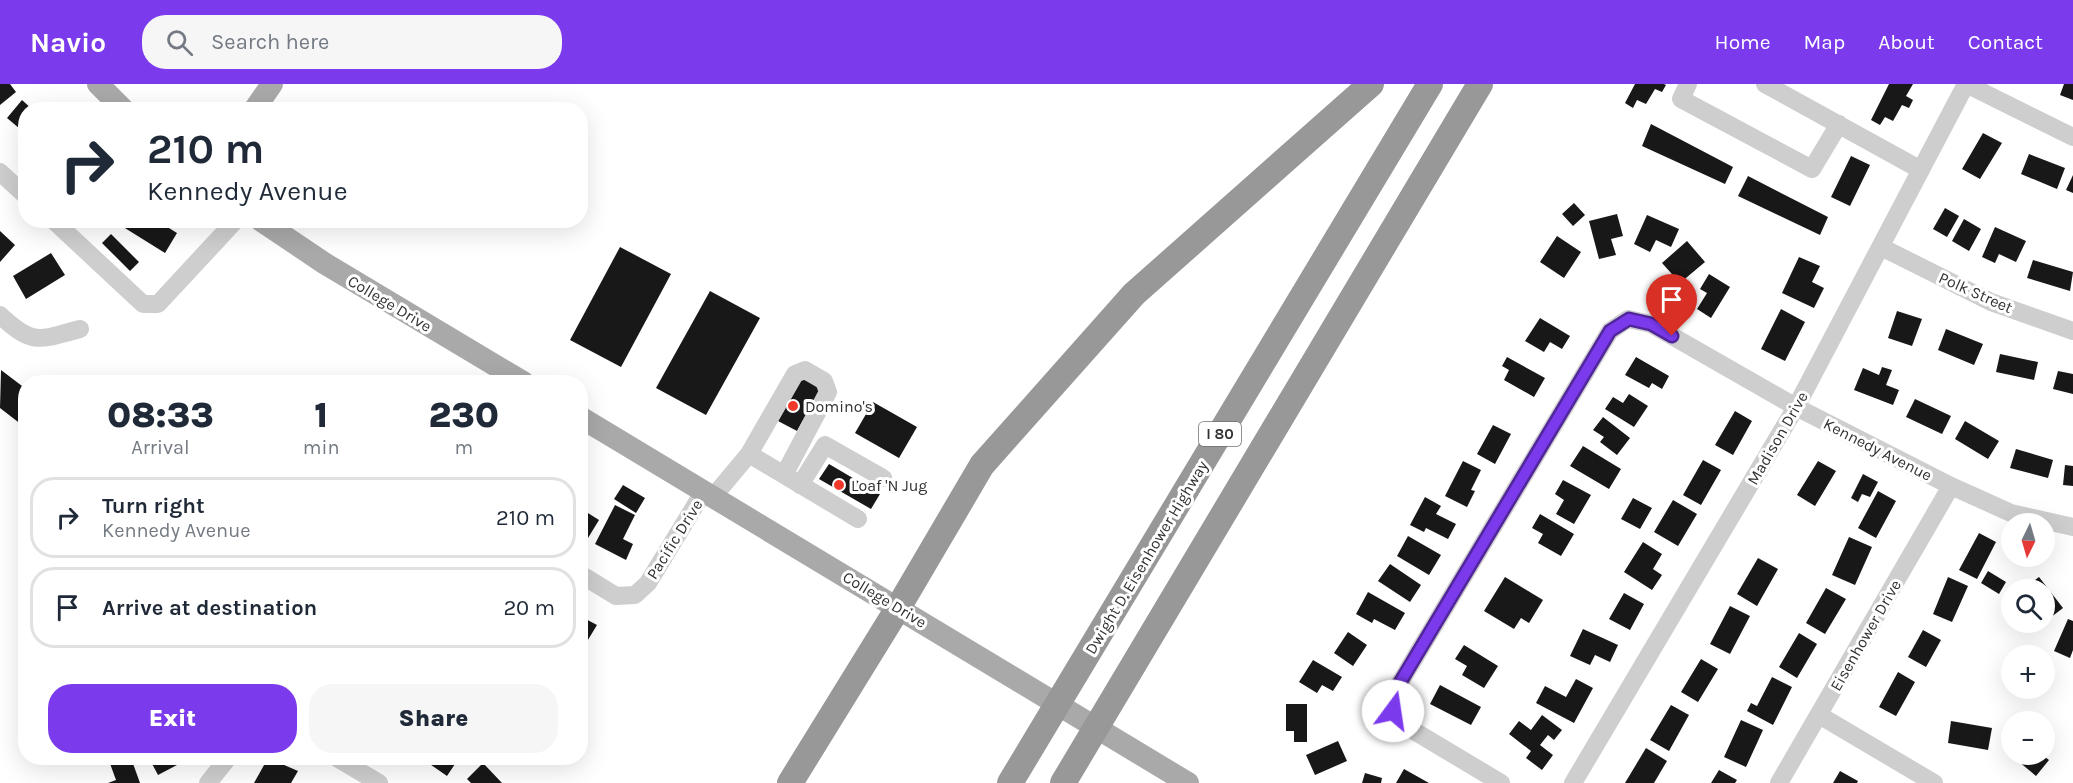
<!DOCTYPE html>
<html lang="en">
<head>
<meta charset="utf-8">
<style>
  :root { --surface:#fff; --page:#f6f6f7; --text:#1f2937; --muted:#747a83; --line:#e0e1e3; --accent:#7c3aed }
  body { margin:0; font-family:Karla,sans-serif; background:var(--page); color:var(--text); height:100vh; display:flex; flex-direction:column; font-size:22px; white-space:nowrap }
  * { box-sizing:border-box; margin:0 }
  p { font-size:20px; color:var(--muted) }
  .icon { flex:none; width:33px; height:33px; fill:none; stroke:currentColor; stroke-width:2; stroke-linecap:round; stroke-linejoin:round }
  .map { position:relative; flex:1; overflow:hidden }
  .panel { position:absolute; left:18px; top:291px; width:570px; height:390px; display:flex; flex-direction:column; background:var(--surface); border-radius:24px; box-shadow:0 6px 24px #0002 }
  .panel>* { flex:none }
  .banner { position:absolute; left:18px; top:18px; width:570px; height:126px; border-radius:24px; box-shadow:0 6px 24px #0002; background:#fff; color:var(--text); overflow:hidden }
  .needle { width:39px; rotate:185deg }
  .controls { position:absolute; left:2001px; top:429px; display:grid; gap:12px }
  .controls a { display:grid; place-items:center; width:54px; height:54px; border-radius:50%; background:var(--surface); box-shadow:0 6px 24px #0002; font-size:30px }
  .pin { position:absolute; display:grid; place-items:center; width:51px; height:51px; color:#fff; margin:-62px -26px; border-radius:50% 50% 50% 0; rotate:-45deg; box-shadow:0 0 6px #0007 }
  .pin .icon { rotate:45deg }
  .me { position:absolute; width:66px; margin:-33px; rotate:14deg; stroke-linejoin:round; filter:drop-shadow(0 0 4px #0008) }
  .turn { display:flex; align-items:center; gap:21px; height:126px; padding:0 30px; font-size:27px }
  .turn .icon { width:78px; height:78px; stroke-width:2.5 }
  .turn b { display:block; font-size:42px; line-height:51px }
  .eta { display:flex; justify-content:space-evenly; align-items:center; height:102px; text-align:center }
  .eta b { font-size:36px; font-weight:800; line-height:42px }
  .cta { display:flex; gap:12px; margin-top:auto; padding:12px 30px }
  .cta a { flex:1; height:69px; border-radius:24px; background:var(--accent); color:#fff; font-size:24px; font-weight:800; line-height:69px; text-align:center }
  .cta a+a { background:var(--page); color:var(--text) }
  ul { padding:0; list-style:none }
  li { display:flex; align-items:center; gap:18px; height:81px; margin:0 12px 9px; padding:0 18px; border:3px solid var(--line); border-radius:24px }
  li div { flex:1 }
  li b { display:block; font-size:22px }
  li em { font-style:normal }
  header { display:flex; align-items:center; gap:36px; box-sizing:border-box; height:84px; padding:0 30px; background:var(--accent); color:#fff }
  header strong { font-size:28px }
  nav { display:flex; gap:33px; margin-inline-start:auto; font-size:21px }
  .search { width:420px; height:54px; background:var(--page); display:flex; align-items:center; gap:15px; box-sizing:border-box; padding:0 21px; border-radius:24px; color:var(--muted); font-size:22px }
  .map>svg:first-child { display:block }
</style>
</head>
<body>
<header>
<strong>Navio</strong>
<div class="search"><svg class="icon" aria-label="search" viewBox="0 0 24 24"><circle cx="10" cy="10" r="6"/><path d="M15 15l6 6"/></svg>Search here</div>
<nav><a>Home</a><a>Map</a><a>About</a><a>Contact</a></nav>
</header>
<div class="map">
<svg width="2073" height="699" viewBox="0 0 2073 699">
  <rect width="100%" height="100%" fill="#fff"/>
  <path fill="#181818" d="M0,0H10L16,8L0,21Z
    M1635,0H1664L1666,1L1662,8L1655,5L1646,20L1637,16L1633,24L1625,19Z
    M1889,0H1913L1906,12L1913,16L1909,24L1902,21L1893,37L1885,33L1880,41L1871,36Z
    M2064,0H2073V16L2060,11Z
    M22,16L33,26H26V50L7,34Z
    M1651,40L1733,83L1725,100L1642,62Z
    M1983,49L2002,59L1980,95L1962,85Z
    M2029,70L2065,84L2057,105L2021,90Z
    M1851,72L1870,81L1850,122L1831,113Z
    M2073,91V109L2066,106Z
    M1748,92L1828,133L1820,151L1738,112Z
    M1574,119L1585,131L1573,142L1562,130Z
    M1945,124L1959,132L1947,153L1933,145Z
    M1617,130L1623,152L1611,155L1616,171L1599,175L1589,137Z
    M1647,131L1679,145L1671,163L1656,156L1650,168L1634,160Z
    M1964,135L1981,145L1969,167L1952,157Z
    M112,136H156L177,149L165,169Z
    M1995,143L2026,157L2016,178L1999,170L1995,179L1982,173Z
    M0,147L15,161L0,178Z
    M111,150L139,178L130,187L102,159Z
    M1557,152L1581,168L1564,194L1540,178Z
    M1687,157L1705,178L1680,199L1662,179Z
    M620,163L671,190L621,283L570,256Z
    M51,169L65,191L26,215L13,192Z
    M1799,173L1820,182L1812,198L1824,204L1814,224L1782,209Z
    M2033,176L2073,188L2070,207L2027,194Z
    M1709,190L1730,203L1711,234L1697,225L1707,209L1700,205Z
    M710,207L760,234L706,331L656,304Z
    M1781,225L1805,238L1785,277L1761,265Z
    M1897,227L1922,235L1912,262L1888,254Z
    M1540,234L1570,252L1562,265L1550,258L1544,268L1525,257Z
    M1946,245L1983,260L1974,281L1938,266Z
    M2000,270L2038,278L2034,296L1996,288Z
    M1507,273L1545,294L1534,313L1504,296L1509,286L1502,282Z
    M1636,273L1669,292L1662,305L1652,299L1649,304L1625,291Z
    M1882,283L1892,286L1886,301L1899,306L1893,321L1854,306L1863,284L1879,291Z
    M1,286L26,305V336L22,341L0,324Z
    M2058,287L2073,290V310L2053,305Z
    M802,293L821,303L797,347L778,337Z
    M1629,310L1648,322L1634,343L1605,325L1613,313L1623,319Z
    M1915,315L1951,332L1942,350L1906,333Z
    M873,318L917,343L899,374L855,349Z
    M1735,327L1752,337L1733,371L1715,361Z
    M1603,333L1630,354L1617,371L1600,358L1604,353L1593,346Z
    M1965,337L1999,357L1988,375L1955,355Z
    M1493,341L1511,350L1495,380L1477,370Z
    M1583,362L1621,385L1609,405L1570,382Z
    M2016,365L2053,376L2048,394L2010,384Z
    M1703,376L1721,386L1701,421L1683,411Z
    M1463,377L1481,386L1471,406L1475,407L1467,423L1445,412Z
    M1818,377L1836,387L1815,422L1797,411Z
    M829,380L880,410L871,425L819,395Z
    M2065,381L2073,382V402L2063,401Z
    M1863,390L1878,398L1870,413L1862,410L1858,418L1851,414Z
    M1563,396L1591,411L1574,440L1556,430L1564,416L1555,410Z
    M623,401L645,414L636,429L614,415Z
    M1878,407L1896,417L1876,454L1858,444Z
    M1425,413L1441,422L1436,430L1456,440L1448,455L1426,444L1424,448L1410,441Z
    M1633,414L1652,424L1640,445L1621,435Z
    M1673,416L1697,430L1678,462L1654,448Z
    M615,421L635,431L623,455L633,460L626,476L595,460Z
    M580,424L599,436L588,454L580,449Z
    M1540,430L1574,450L1561,472L1538,459L1543,450L1532,444Z
    M1979,449L1996,458L1977,495L1959,486Z
    M1408,452L1441,471L1429,491L1397,472Z
    M1849,453L1872,463L1855,501L1832,491Z
    M1643,458L1662,470L1653,485L1662,491L1652,506L1624,488Z
    M1758,474L1778,485L1757,522L1737,510Z
    M1390,480L1421,501L1410,518L1378,497Z
    M1988,487L2006,498L1999,510L1981,499Z
    M1505,493L1543,516L1529,539L1521,534L1514,545L1484,527Z
    M1948,493L1968,502L1952,538L1933,530Z
    M2039,493L2063,524L2046,537L2044,506H2022Z
    M1826,504L1846,515L1825,550L1806,539Z
    M1368,508L1405,529L1395,546L1374,535L1372,539L1356,530Z
    M1624,509L1644,520L1630,546L1609,535Z
    M1730,522L1750,532L1730,570L1710,560Z
    M580,532L597,541L580,569Z
    M2068,535L2073,537V566L2070,574L2054,567Z
    M1583,545L1618,561L1610,578L1595,571L1590,581L1570,572Z
    M1923,546L1941,556L1926,583L1908,573Z
    M1348,548L1367,561L1353,582L1334,569Z
    M1799,549L1817,560L1797,594L1779,583Z
    M1464,561L1498,582L1484,604L1462,591L1467,582L1455,575Z
    M1701,575L1718,585L1698,618L1681,608Z
    M1313,576L1342,593L1333,607L1322,601L1317,609L1299,598Z
    M1898,588L1915,598L1896,632L1879,623Z
    M1772,593L1792,603L1773,641L1747,627L1751,619L1757,622Z
    M1576,595L1593,604L1574,639L1536,619L1545,602L1566,613Z
    M1440,601L1481,623L1471,641L1430,620Z
    M1286,620H1307V658H1294V647H1286Z
    M1671,621L1689,631L1669,667L1650,656Z
    M1542,631L1562,646L1554,656L1548,651L1540,661L1553,671L1542,686L1526,674L1531,667L1509,650L1519,637L1531,646Z
    M1741,636L1763,646L1746,683L1724,673Z
    M1951,637L1992,644L1988,666L1948,659Z
    M1338,657L1347,677L1315,691L1306,671Z
    M2012,660V670H2041L2049,676L2036,692L2006,667Z
    M1646,664L1667,677L1654,699H1625Z
    M108,674H131L140,699H108L116,696Z
    M149,674H174L177,681L158,691Z
    M268,674L298,687L291,699H254Z
    M426,674H459L447,692L424,676Z
    M483,679L502,699H471L467,695Z
    M1404,685L1429,699H1396Z
    M1719,686L1737,696L1735,699H1711Z
    M1840,687L1858,697L1857,699H1833Z
    M1365,689L1382,694L1381,699H1362Z"/>
  <g fill="none" stroke-linecap="round" stroke-linejoin="round">
    <path stroke="#cecece" stroke-width="18" d="M1688,0L1681,15L1812,85L1839,40
      M1765,0L1921,86
      M1966,0L2073,53
      M0,88L26,112
      M53,136L143,220H158L236,136
      M1881,163L1991,218L2073,247
      M0,231C33,262 39,256 80,245
      M749,370L858,435
      M800,401L825,361L883,394
      M713,413L749,370L795,290L805,286L824,297L828,308L784,391
      M580,490L616,512L635,511L648,499L704,407
      M1819,631L1934,699
      M337,674L379,699
      M208,699L228,674
      M1501,699L1404,641L1393,627L1395,607L1610,247L1628,235L1651,240L1796,323L1951,402L2011,429L2073,443
      M1573,699L1796,323L1966,0
      M1779,699L1951,402"/>
    <path stroke="#a9a9a9" stroke-width="22" d="M98,0L124,26
      M254,26L272,0
      M260,136L324,179L523,298
      M580,333L1188,699"/>
    <path stroke="#989898" stroke-width="26" d="M790,699L898,524L982,381L1134,210L1371,0
      M1010,699L1430,0
      M1063,699L1480,0"/>
  </g>
  <g fill="none" stroke-linecap="round" stroke-linejoin="round">
    <g stroke="#51269a" stroke-width="15">
      <path id="route" d="M1393,627L1395,607L1610,247L1629,235L1651,240L1672,252"/>
    </g>
    <use href="#route" stroke="#7c3aed" stroke-width="10"/>
  </g>
  <g fill="#f0382b" stroke="#fff" stroke-width="2">
    <circle cx="793" cy="322" r="6"/>
    <circle cx="839" cy="401" r="6"/>
  </g>
  <g text-anchor="middle" stroke-width="6" stroke-linejoin="round" paint-order="stroke">
    <rect fill="#fff" stroke="#6f6f6f" stroke-width="1.5" x="1199" y="338" width="42" height="24" rx="4.5"/>
    <g font-size="15" font-weight="bold" fill="#313131">
      <text x="1220" y="355">I 80</text>
    </g>
    <g font-size="16" fill="#313131" stroke="#fff">
      <text transform="translate(1976 208) rotate(24)" y="6">Polk Street</text>
      <text transform="translate(390 219) rotate(31)" y="6">College Drive</text>
      <text transform="translate(1777 354) rotate(-60)" y="6">Madison Drive</text>
      <text transform="translate(1878 365) rotate(27)" y="6">Kennedy Avenue</text>
      <text transform="translate(674 455) rotate(-58)" y="6">Pacific Drive</text>
      <text transform="translate(1146 473) rotate(-59)" y="6">Dwight D. Eisenhower Highway</text>
      <text transform="translate(885 515) rotate(31)" y="6">College Drive</text>
      <text transform="translate(1865 551) rotate(-60)" y="6">Eisenhower Drive</text>
    </g>
    <g font-size="16" fill="#313131" stroke="#fff" text-anchor="start">
      <text x="805" y="328">Domino's</text>
      <text x="851" y="407">Loaf 'N Jug</text>
    </g>
  </g>
</svg>
<div class="controls">
<a><svg class="needle" viewBox="-14 -14 28 28"><path d="M0-13l5 13h-10z" fill="#e53935"/><path d="M0 13l5-13h-10z" fill="#747a83"/></svg></a>
<a><svg class="icon" aria-label="search" viewBox="0 0 24 24"><circle cx="10" cy="10" r="6"/><path d="M15 15l6 6"/></svg></a>
<a>+</a>
<a>−</a>
</div>
<div class="pin" style="left:1672px;top:252px;background:#d93025"><svg class="icon" aria-label="arrive" viewBox="0 0 24 24"><path d="M6 21V4h12l-3 4 3 4H6"/></svg></div>
<svg class="me" style="left:1393px;top:627px" viewBox="-20 -20 40 40"><circle r="19" fill="#fff"/><path d="M0-13L10 11 0 6-10 11z" fill="#7c3aed"/></svg>
<div class="banner">
<div class="turn"><svg class="icon" aria-label="right" viewBox="0 0 24 24"><path d="M7 20v-9h11M14 6l5 5-5 5"/></svg><div><b>210 m</b>Kennedy Avenue</div></div>
</div>
<section class="panel">
<div class="eta">
<div><b>08:33</b><p>Arrival</p></div>
<div><b>1</b><p>min</p></div>
<div><b>230</b><p>m</p></div>
</div>
<ul>
<li><svg class="icon" aria-label="right" viewBox="0 0 24 24"><path d="M7 20v-9h11M14 6l5 5-5 5"/></svg><div><b>Turn right</b><p>Kennedy Avenue</p></div><em>210 m</em></li>
<li><svg class="icon" aria-label="arrive" viewBox="0 0 24 24"><path d="M6 21V4h12l-3 4 3 4H6"/></svg><div><b>Arrive at destination</b></div><em>20 m</em></li>
</ul>
<div class="cta"><a>Exit</a><a>Share</a></div>
</section>
</div>
</body>
</html>
